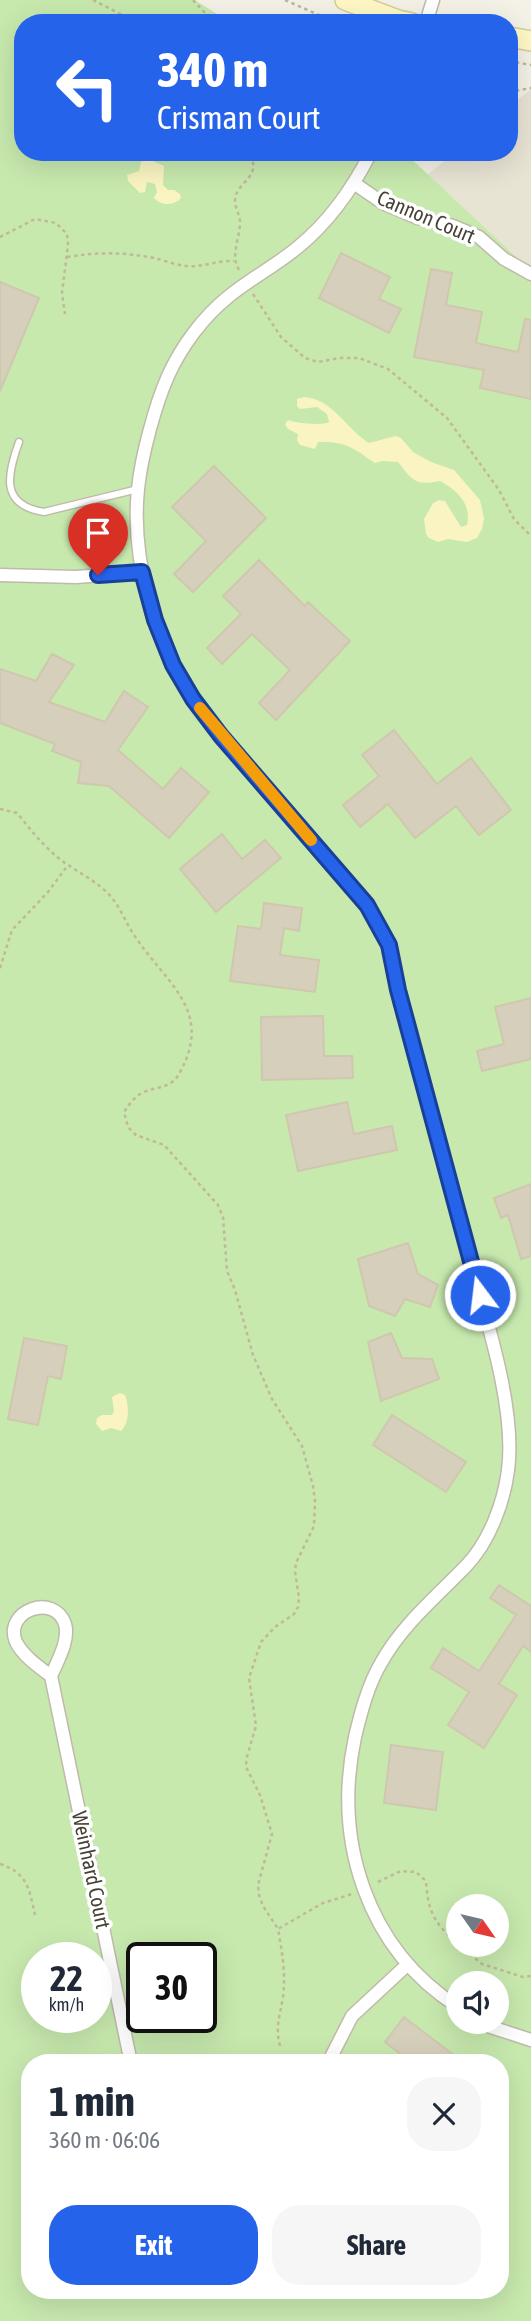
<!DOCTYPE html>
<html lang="en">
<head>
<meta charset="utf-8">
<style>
  :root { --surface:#fff; --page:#f6f6f7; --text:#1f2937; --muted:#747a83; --accent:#2563eb }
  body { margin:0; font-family:"Asap Condensed",sans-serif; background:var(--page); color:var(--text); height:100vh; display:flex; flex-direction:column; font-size:26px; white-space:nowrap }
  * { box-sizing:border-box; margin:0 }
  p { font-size:23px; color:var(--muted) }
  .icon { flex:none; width:38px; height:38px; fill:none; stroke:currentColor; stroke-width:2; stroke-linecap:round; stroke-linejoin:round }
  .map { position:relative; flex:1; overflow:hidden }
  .panel { position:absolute; left:21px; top:2054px; width:488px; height:245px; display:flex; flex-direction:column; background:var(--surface); border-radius:28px; box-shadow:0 7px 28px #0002 }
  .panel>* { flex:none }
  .guide { position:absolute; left:14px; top:14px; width:504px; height:147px; border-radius:28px; box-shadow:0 7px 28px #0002; background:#2563eb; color:#fff; overflow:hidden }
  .needle { width:46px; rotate:124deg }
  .controls { position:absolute; left:446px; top:1894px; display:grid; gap:14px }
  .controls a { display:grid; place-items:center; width:63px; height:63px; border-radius:50%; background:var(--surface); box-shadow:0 7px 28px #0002; font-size:35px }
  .speed { position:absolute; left:21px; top:1942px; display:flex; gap:14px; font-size:35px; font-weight:700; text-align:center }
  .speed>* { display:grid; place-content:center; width:91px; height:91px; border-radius:50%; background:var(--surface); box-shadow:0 7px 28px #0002; line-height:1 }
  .speed small { font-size:18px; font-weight:400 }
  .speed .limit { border:4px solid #111; border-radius:10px; background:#fff; color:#111 }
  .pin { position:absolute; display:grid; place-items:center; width:60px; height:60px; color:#fff; margin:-72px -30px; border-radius:50% 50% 50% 0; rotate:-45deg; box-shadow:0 0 7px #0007 }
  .pin .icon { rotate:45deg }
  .me { position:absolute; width:77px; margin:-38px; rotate:345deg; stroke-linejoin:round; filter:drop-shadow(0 0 5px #0008) }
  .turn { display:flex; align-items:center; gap:24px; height:147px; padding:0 28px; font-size:32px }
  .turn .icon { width:91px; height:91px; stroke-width:2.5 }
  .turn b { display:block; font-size:49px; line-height:60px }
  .round { display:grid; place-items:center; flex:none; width:74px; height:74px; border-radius:28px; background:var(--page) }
  .overview { display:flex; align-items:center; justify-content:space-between; height:119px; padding:0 28px }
  h1 { font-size:42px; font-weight:700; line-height:52px }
  .action { display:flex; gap:14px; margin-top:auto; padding:14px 28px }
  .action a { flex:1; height:80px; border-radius:28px; background:var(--accent); color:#fff; font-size:28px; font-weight:700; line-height:80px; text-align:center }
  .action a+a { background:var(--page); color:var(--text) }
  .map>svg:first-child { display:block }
</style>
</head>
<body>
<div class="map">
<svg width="531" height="2321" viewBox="0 0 531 2321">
  <rect width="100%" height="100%" fill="#f4f1e6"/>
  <path fill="#e8e4d4" d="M531,89V470L323,262L455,152H509V107Z"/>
  <path fill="#c7e9ae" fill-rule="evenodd" d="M0,0H195L231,23H23V152H404L531,271V2321H0ZM458,1906H497V1944H458ZM37,1958H96V2018H37ZM142,1958H201V2018H142ZM458,1983H497V2021H458ZM30,2063H500V2291H30Z"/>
  <path fill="#f9f4c1" d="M146,158L164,166L163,185L168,190H174L180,194L181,198C174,206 161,206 154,198L157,192L155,184L147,182L145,192L140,193L128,181L127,175L139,171L141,162Z
    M304,397C333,399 346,429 369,443L396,436L401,438L413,452L431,462L454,470L480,500L484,518L482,529L477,538L467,542L448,539L438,542L429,538L426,534L424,519L433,503L439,500L445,501L461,527L467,525C472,504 457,490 440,481C415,486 413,481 398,462L382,461L375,463C353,448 346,441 318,442L315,449L300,445L297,440L298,434L288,429L285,424L288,420C295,423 322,426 329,422L327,414L317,407L300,409L297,406V399Z
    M120,1393L125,1395C129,1406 130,1422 121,1431L111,1428L102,1431L96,1424L97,1418L102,1415H112L114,1411L112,1397Z"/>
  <path fill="#d6cfbb" stroke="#d0c7af" stroke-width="2" d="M341,253L390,277L379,299L401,309L389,333L319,298Z
    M431,269L452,273L446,305L482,312L476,343L518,352L525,319L531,320V399L480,388L484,370L414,357Z
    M0,282L39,298L0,391Z
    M214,466L266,518L193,592L174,574L206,541L172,507Z
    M259,560L305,606L308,602L350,641L276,720L259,703L290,670L252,634L222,664L207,648L241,614L223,596Z
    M52,654L74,665L49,702L105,722L124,691L148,707L118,750L163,789L181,768L209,792L169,838L109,786L78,783L81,762L52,751L55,744L0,723V669L36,681Z
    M394,730L437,784L471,758L511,810L479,835L456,806L415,838L388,804L360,827L343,805L379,776L362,755Z
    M222,834L242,859L265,840L281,858L216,912L180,869Z
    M264,903L302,908L299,931L284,928L280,955L319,960L315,992L230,981L238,926L261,929Z
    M531,998V1059L482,1071L477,1051L504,1044L495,1007Z
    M323,1016L324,1056H352L353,1078L262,1080L261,1017Z
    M347,1102L354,1134L392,1126L397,1150L298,1171L286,1115Z
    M531,1184V1256L521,1259L508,1215L501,1218L494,1198Z
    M408,1243L418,1274L438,1285L430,1307L405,1299L395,1316L369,1306L358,1259Z
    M391,1333L402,1358L432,1359L439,1379L381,1401L368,1342Z
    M24,1338L67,1346L61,1379L48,1376L38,1425L8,1419Z
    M392,1415L466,1462L446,1492L373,1445Z
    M499,1585L531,1606V1652L523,1646L499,1684L517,1695L484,1748L448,1725L469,1692L431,1668L443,1648L479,1671L516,1615L490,1598Z
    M391,1745L443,1752L436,1810L384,1803Z
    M404,2017L464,2063H412L385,2042Z"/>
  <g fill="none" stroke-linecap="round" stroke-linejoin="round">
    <g stroke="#bfbaa9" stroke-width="9">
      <path id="lane" d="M19,442C7,475 0,505 44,512L138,489"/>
    </g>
    <g stroke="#bfbaa9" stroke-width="15">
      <path id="street" d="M426,23L433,0
        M371,152C353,188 329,222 297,248C275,266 250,279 228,297C203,317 181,347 168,376C155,405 141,458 138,489C131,557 154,645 194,700C225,745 264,785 299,826C331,863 369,898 388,944C394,957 395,975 398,990C422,1082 447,1174 472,1267C488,1324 516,1411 508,1470C504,1503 489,1542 466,1566C436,1597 402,1625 381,1663C368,1685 361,1712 355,1737C333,1840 366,1948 458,2007
        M355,184L383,203L418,218L453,226L479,237L504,259L531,274
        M0,575L76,577L142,572
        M51,1676C39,1667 23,1656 16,1642C3,1611 54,1592 65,1624C70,1640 57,1662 51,1676L131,2063
        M482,2021L491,2027L531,2040
        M328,2063L352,2016L408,1964"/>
    </g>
    <g stroke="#d5cc95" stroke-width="22">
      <path id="secondary" d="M345,0L398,20L412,23
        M509,37L531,41"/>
    </g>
    <path stroke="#c1b89a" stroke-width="2.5" stroke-dasharray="3.5 3.5" stroke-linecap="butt" d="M93,0L138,23
      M193,0L206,14L225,23
      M285,0L337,23
      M509,61L531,65
      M509,92L531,88
      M0,237L35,219L56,223L67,234L68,245L62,293L65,314
      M67,257C97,252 124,252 154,258C164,260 175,265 186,266C201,268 217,260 234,261
      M239,270C230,254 240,239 240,222C240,215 235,208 235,201C235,181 264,179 249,152
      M253,294L281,337L305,358L318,362L339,358H359L388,369L447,418L499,490L514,519L531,536
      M0,809L17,813C31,830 43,846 61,860C77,872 99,882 112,898C121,909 126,923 134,935C166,984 215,1010 179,1074C171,1089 156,1086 142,1093C134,1097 129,1105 124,1112L128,1127L136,1135L164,1145L218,1205L223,1217L227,1271L235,1290L253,1355L272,1399L302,1446L313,1486L315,1501L314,1526L296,1563L295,1571L299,1598L298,1607L294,1614L275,1627L261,1642L249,1678L256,1726L246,1760L247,1769L260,1795L272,1834L258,1885L259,1895L263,1906L278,1929
      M0,968L12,930L48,892L68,865
      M0,1864C28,1873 29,1889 35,1915
      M378,1882L401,1871L416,1872L426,1881C428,1912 434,1923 458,1944
      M459,1945L482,1964L523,1977L531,1976
      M280,2046C275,2028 280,2015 283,1997C286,1973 282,1952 278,1929L323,1903L352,1894"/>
    <use href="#lane" stroke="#fff" stroke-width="6"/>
    <use href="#street" stroke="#fff" stroke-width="12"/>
    <use href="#secondary" stroke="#fff8c5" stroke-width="19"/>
  </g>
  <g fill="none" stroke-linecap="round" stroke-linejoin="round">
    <g stroke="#184099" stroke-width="18">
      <path id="route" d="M98,575L142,572L155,620L173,665L193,699L221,736L367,905L389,945L398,990L480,1295"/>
    </g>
    <use href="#route" stroke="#2563eb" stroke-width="12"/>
    <path stroke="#f59e0b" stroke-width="12" d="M200,708L311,840"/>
  </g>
  <g text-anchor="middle" stroke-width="7" stroke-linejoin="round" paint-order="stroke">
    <g font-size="21" fill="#474235" stroke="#fff">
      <text transform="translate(426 217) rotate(23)" y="7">Cannon Court</text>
      <text transform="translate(91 1870) rotate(78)" y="7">Weinhard Court</text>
    </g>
  </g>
</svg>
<div class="controls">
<a><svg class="needle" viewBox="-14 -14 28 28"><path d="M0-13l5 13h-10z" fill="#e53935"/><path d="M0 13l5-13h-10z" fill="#747a83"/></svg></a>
<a><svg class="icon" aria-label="sound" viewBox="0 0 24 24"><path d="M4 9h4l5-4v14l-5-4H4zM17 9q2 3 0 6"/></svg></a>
</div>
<div class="speed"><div>22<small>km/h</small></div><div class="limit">30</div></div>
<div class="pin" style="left:98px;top:575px;background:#d93025"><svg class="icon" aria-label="arrive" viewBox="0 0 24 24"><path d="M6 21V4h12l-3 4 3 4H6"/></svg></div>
<svg class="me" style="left:480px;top:1295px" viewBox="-20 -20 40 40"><circle r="17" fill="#2563eb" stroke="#fff" stroke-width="3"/><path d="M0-11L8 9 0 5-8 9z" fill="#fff"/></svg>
<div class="guide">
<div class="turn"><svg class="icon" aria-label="left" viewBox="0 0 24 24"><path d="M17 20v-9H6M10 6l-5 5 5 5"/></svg><div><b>340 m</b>Crisman Court</div></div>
</div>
<section class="panel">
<div class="overview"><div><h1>1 min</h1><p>360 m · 06:06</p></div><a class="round"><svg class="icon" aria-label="close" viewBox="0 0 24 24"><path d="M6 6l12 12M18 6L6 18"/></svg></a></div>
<div class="action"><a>Exit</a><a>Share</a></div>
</section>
</div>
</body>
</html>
